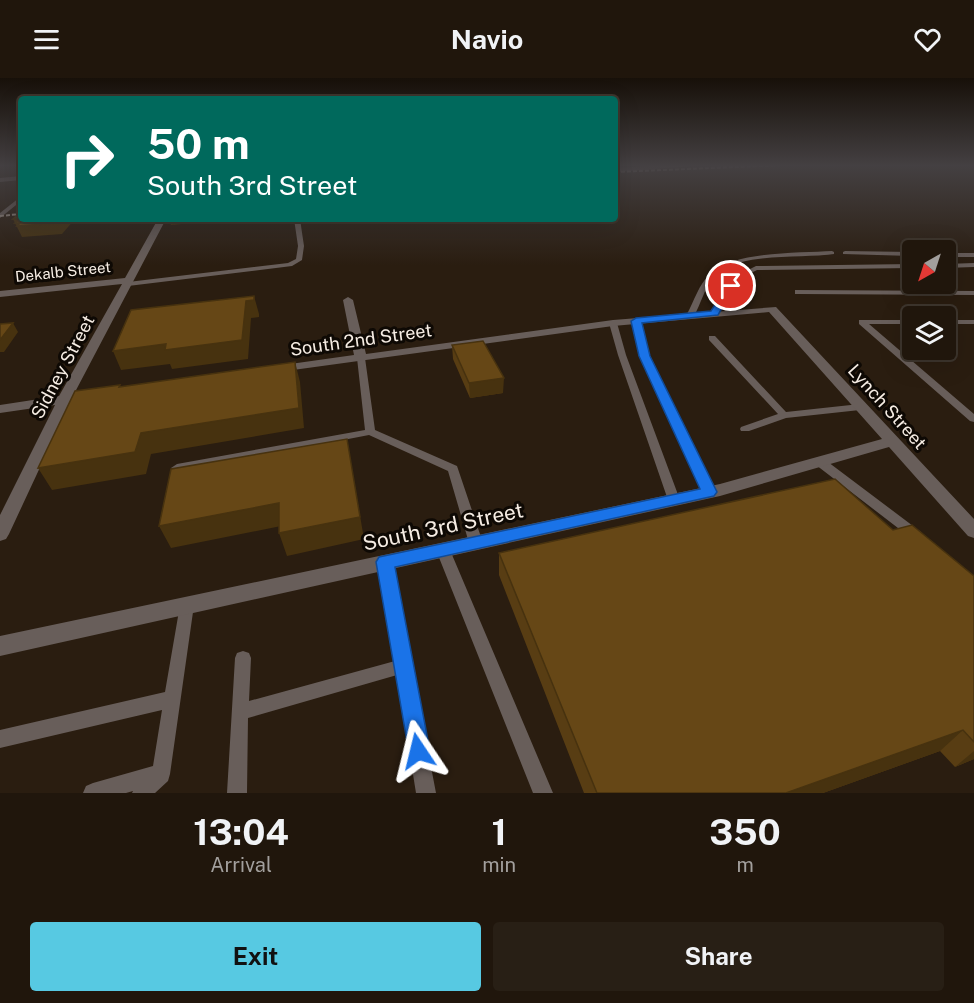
<!DOCTYPE html>
<html lang="en">
<head>
<meta charset="utf-8">
<style>
  :root { --surface:#20160c; --page:#281f15; --text:#f1f3f6; --muted:#a29f9d; --line:#3d352d; --accent:#57c9e2 }
  body { margin:0; font-family:"Public Sans",sans-serif; background:var(--page); color:var(--text); height:100vh; display:flex; flex-direction:column; font-size:22px; white-space:nowrap }
  * { box-sizing:border-box; margin:0 }
  p { font-size:20px; color:var(--muted) }
  .icon { flex:none; width:33px; height:33px; fill:none; stroke:currentColor; stroke-width:2; stroke-linecap:round; stroke-linejoin:round }
  .map { position:relative; height:715px; overflow:hidden }
  .sheet { display:flex; flex-direction:column; background:var(--surface); flex:1 }
  .sheet>* { flex:none }
  .banner { position:absolute; left:18px; top:18px; width:600px; height:126px; border-radius:6px; box-shadow:0 6px 24px #0002,0 0 0 2px var(--line); background:#00695c; color:#fff; overflow:hidden }
  .needle { width:39px; rotate:219deg }
  .fabs { position:absolute; left:902px; top:162px; display:grid; gap:12px }
  .fabs a { display:grid; place-items:center; width:54px; height:54px; border-radius:6px; background:var(--surface); box-shadow:0 6px 24px #0002,0 0 0 2px var(--line); font-size:30px }
  .pin { position:absolute; display:grid; place-items:center; width:51px; height:51px; color:#fff; margin:-26px; border:3px solid #fff; border-radius:50%; box-shadow:0 2px 6px #0007 }
  .me { position:absolute; width:66px; margin:-33px; rotate:350deg; stroke-linejoin:round; filter:drop-shadow(0 0 4px #0008) }
  .turn { display:flex; align-items:center; gap:21px; height:126px; padding:0 30px; font-size:27px }
  .turn .icon { width:78px; height:78px; stroke-width:2.5 }
  .turn b { display:block; font-size:42px; line-height:51px }
  .eta { display:flex; justify-content:space-evenly; align-items:center; height:102px; text-align:center }
  .eta b { font-size:36px; font-weight:700; line-height:42px }
  .action { display:flex; gap:12px; margin-top:auto; padding:12px 30px }
  .action a { flex:1; height:69px; border-radius:6px; background:var(--accent); color:#111; font-size:24px; font-weight:700; line-height:69px; text-align:center }
  .action a+a { background:var(--page); color:var(--text) }
  header { display:flex; justify-content:space-between; align-items:center; height:78px; padding:0 30px; background:var(--surface); font-size:27px; font-weight:700 }
  .map>svg:first-child { display:block }
</style>
</head>
<body>
<header><svg class="icon" aria-label="menu" viewBox="0 0 24 24"><path d="M4 6h16M4 12h16M4 18h16"/></svg>Navio<svg class="icon" aria-label="heart" viewBox="0 0 24 24"><path d="M12 20l-8-8c-3-5 5-10 8-4 3-6 11-1 8 4z"/></svg></header>
<div class="map">
<svg width="974" height="715" viewBox="0 0 974 715">
  <rect width="100%" height="100%" fill="#2a1d10"/>
  <g fill="none" stroke-linecap="round" stroke-linejoin="round">
    <path fill="#685e5a" fill-rule="evenodd" d="M19,120H21V123L0,140V135Z
      M294,141H300L304,168L302,182L292,188L128,208L125,206L128,204L288,185L296,181L298,168Z
      M832,173L834,174V176C802,181 735,173 713,200C704,211 701,226 694,238L687,236C694,223 699,206 710,196C733,173 801,175 832,173Z
      M845,173L912,174V178L843,176V174Z
      M945,175H974V179H945Z
      M974,185V189L945,190V186Z
      M912,186V190L757,192L739,201L718,237L711,235L734,199L756,188Z
      M795,212L974,213V217L798,216H795Z
      M633,241H639L640,243L648,278L715,414L713,417H705L703,414L640,278L632,243Z
      M859,242H912V246H869L974,336V344L970,343L859,246Z
      M945,242H974V246H945Z
      M610,243H613L617,245L626,277L680,422L678,425H670L668,422L618,277L609,245Z
      M709,258H715L786,334L860,326L865,329L860,332L786,340L749,353H741L740,351L741,349L778,336L709,262Z
      M361,277L365,280L375,352L457,388L483,465L481,469L476,470L471,469L469,465L448,393L369,357L177,394L171,390L177,386L365,352L357,280Z
      M820,380L824,381L921,454L922,457L921,460L916,462L911,460L816,387L814,384L816,381Z
      M443,467L448,468L450,472L553,715H533L436,472L438,468Z
      M385,479L390,480L392,484L436,715H416L397,597L248,640L247,715H227L235,580L237,575L243,573L249,575L251,580L249,623L395,583L378,484L380,480Z
      M187,521L192,523L194,527L170,696L168,703L155,715H132L133,713L126,715H83L86,708L93,705L153,688L162,632L0,670V652L165,614L180,527L182,523Z"/>
    <path fill="#685e5a" fill-rule="evenodd" d="M668,87H706L615,94V90Z
      M21,98V102L0,104V100Z
      M158,141H166L74,316L89,314L96,318L94,321L70,325L9,456L6,461L0,463V437L55,327L0,335V327L59,318L122,206L0,219V213L125,200Z
      M348,219L353,222L366,276L613,242L776,229L974,441V460L968,458L889,369L720,418L0,578V558L720,406L882,361L769,234L613,248L271,295L270,292L276,288L354,277L343,222Z"/>
    <path stroke="#9a8f85" stroke-width="2" stroke-dasharray="4 2" stroke-linecap="butt" d="M615,94L783,87
      M0,138L21,136"/>
  </g>
  <path fill="#583d13" d="M452,267L503,315L470,320L453,281Z
    M893,452L974,498V681L955,689L940,673L823,715H584L499,497V475Z"/>
  <path fill="#47320f" d="M21,140L61,141H75L62,156L22,159L13,141Z
    M169,141H237L171,147Z
    M254,218L259,236V239L251,240L248,281L172,291L170,286L121,292L113,273L166,266Z
    M13,245L18,254L4,274H0V262Z
    M295,284L300,304L304,350L151,376L146,396L52,412L38,390L141,355Z
    M504,300L503,315L470,320L469,305Z
    M347,361L364,461L287,478L279,455Z
    M279,425L286,447L171,470L159,448Z
    M963,652L940,673L823,715H786Z
    M974,673V681L955,689Z"/>
  <path fill="#664716" stroke="#47320f" stroke-width="1.5" d="M21,134V140L13,141Z
    M21,140V141H61L57,145L17,148L20,145H15Z
    M254,218V222L246,223L242,262L165,272L166,266L113,273L131,232Z
    M13,245L0,262V246Z
    M483,263L504,300L469,305L452,267Z
    M295,284L299,330L141,355L135,374L38,390L75,313L120,307L119,309Z
    M347,361L360,439L279,455V425L159,448L171,391Z
    M835,401L893,452L912,447L974,498V664L963,652L786,715H597L499,475Z"/>
  <linearGradient id="sky" x2="0" y2="1"><stop stop-color="#171009"/><stop offset="0.47" stop-color="#444042"/><stop offset="1" stop-color="#444042" stop-opacity="0"/></linearGradient>
  <rect width="974" height="187" fill="url(#sky)"/>
  <path fill="#1a73e8" stroke="#114b97" stroke-width="1.5" d="M731,205L735,208L718,237L642,245L650,278L717,414L714,418L395,489L430,673L426,681L418,684L410,681L376,484L379,479L700,411L639,278L631,243L636,240L711,233L728,206Z"/>
  <g text-anchor="middle" stroke-width="6" stroke-linejoin="round" paint-order="stroke">
    <g font-size="15" fill="#f6ede4" stroke="#0e0904">
      <text transform="translate(63 194) rotate(-6)" y="5">Dekalb Street</text>
    </g>
    <g font-size="18" fill="#f6ede4" stroke="#0e0904">
      <text transform="translate(361 262) rotate(-8)" y="6">South 2nd Street</text>
      <text transform="translate(63 289) rotate(-62)" y="6">Sidney Street</text>
      <text transform="translate(887 329) rotate(48)" y="6">Lynch Street</text>
    </g>
    <g font-size="21" fill="#f6ede4" stroke="#0e0904">
      <text transform="translate(443 449) rotate(-12)" y="7">South 3rd Street</text>
    </g>
  </g>
</svg>
<div class="fabs">
<a><svg class="needle" viewBox="-14 -14 28 28"><path d="M0-13l5 13h-10z" fill="#e53935"/><path d="M0 13l5-13h-10z" fill="#a29f9d"/></svg></a>
<a><svg class="icon" aria-label="layers" viewBox="0 0 24 24"><path d="M12 4l9 5-9 5-9-5zM3 14l9 5 9-5"/></svg></a>
</div>
<div class="pin" style="left:731px;top:208px;background:#d93025"><svg class="icon" aria-label="arrive" viewBox="0 0 24 24"><path d="M6 21V4h12l-3 4 3 4H6"/></svg></div>
<svg class="me" style="left:418px;top:673px" viewBox="-20 -20 40 40"><path d="M0-17L14 15 0 8-14 15z" fill="#1a73e8" stroke="#fff" stroke-width="4"/></svg>
<div class="banner">
<div class="turn"><svg class="icon" aria-label="right" viewBox="0 0 24 24"><path d="M7 20v-9h11M14 6l5 5-5 5"/></svg><div><b>50 m</b>South 3rd Street</div></div>
</div>
</div>
<section class="sheet">
<div class="eta">
<div><b>13:04</b><p>Arrival</p></div>
<div><b>1</b><p>min</p></div>
<div><b>350</b><p>m</p></div>
</div>
<div class="action"><a>Exit</a><a>Share</a></div>
</section>
</body>
</html>
